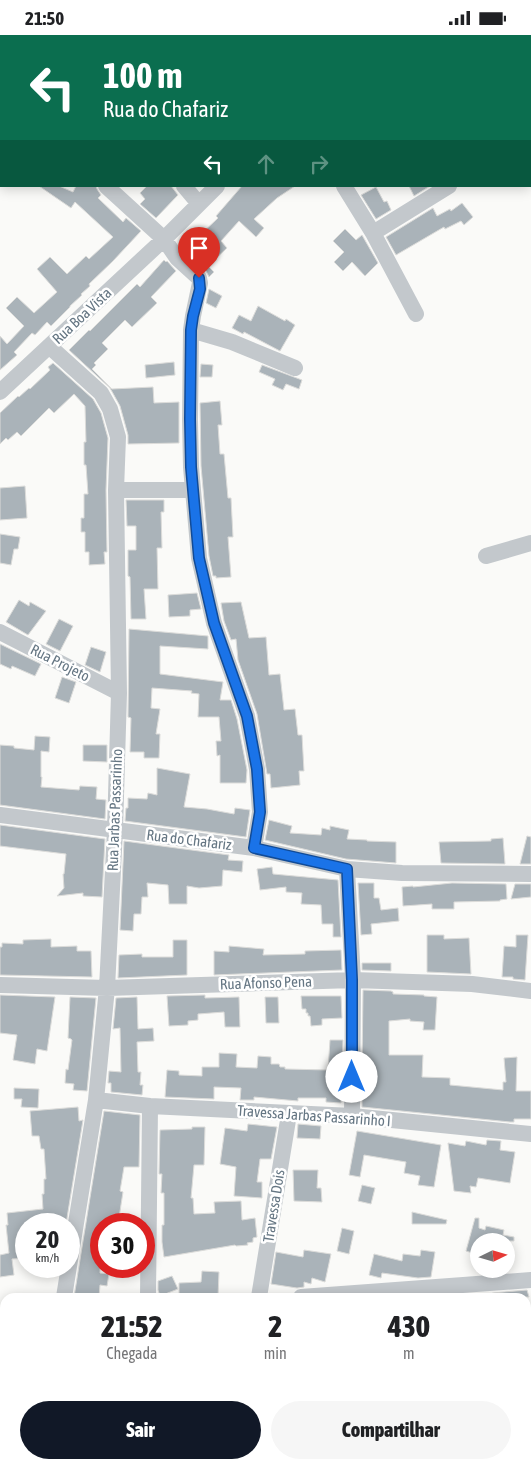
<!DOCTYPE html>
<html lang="pt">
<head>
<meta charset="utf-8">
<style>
  :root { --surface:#fff; --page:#f6f6f6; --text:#202124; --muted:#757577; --accent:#111827 }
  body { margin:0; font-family:"Asap Condensed",sans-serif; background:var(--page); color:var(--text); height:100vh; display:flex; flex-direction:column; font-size:19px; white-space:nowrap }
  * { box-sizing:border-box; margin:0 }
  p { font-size:16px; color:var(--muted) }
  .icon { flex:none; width:28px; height:28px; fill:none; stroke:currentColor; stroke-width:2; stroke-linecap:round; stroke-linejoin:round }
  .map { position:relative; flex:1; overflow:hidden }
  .details { position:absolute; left:0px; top:1258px; width:531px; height:176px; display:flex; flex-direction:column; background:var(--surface); border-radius:15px 15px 0 0; box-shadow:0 2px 12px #0003 }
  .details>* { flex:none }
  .banner { position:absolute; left:0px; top:0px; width:531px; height:152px; box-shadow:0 2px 12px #0003; background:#0b6e4f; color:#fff; overflow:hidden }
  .needle { width:32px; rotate:85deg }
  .tools { position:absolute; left:470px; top:1198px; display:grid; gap:10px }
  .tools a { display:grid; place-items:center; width:45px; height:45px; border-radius:50%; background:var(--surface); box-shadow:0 2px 12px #0003; font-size:25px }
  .speed { position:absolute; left:15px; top:1178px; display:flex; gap:10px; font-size:25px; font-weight:700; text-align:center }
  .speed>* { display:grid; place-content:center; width:65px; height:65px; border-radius:50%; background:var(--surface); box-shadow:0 2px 12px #0003; line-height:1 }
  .speed small { font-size:12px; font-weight:400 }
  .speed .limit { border:8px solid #d22; background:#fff; color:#111 }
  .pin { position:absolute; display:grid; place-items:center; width:42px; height:42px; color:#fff; margin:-51px -21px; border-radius:50% 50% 50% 0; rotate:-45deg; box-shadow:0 0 5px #0007 }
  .pin .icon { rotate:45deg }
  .me { position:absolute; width:55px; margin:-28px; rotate:0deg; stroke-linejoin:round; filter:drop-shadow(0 0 4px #0008) }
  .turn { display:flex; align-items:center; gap:18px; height:105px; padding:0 20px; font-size:22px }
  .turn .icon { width:65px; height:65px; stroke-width:2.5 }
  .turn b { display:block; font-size:35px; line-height:42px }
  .lanes { display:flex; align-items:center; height:48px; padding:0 20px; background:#0003; justify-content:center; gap:25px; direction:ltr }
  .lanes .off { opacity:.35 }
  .eta { display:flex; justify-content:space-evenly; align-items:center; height:85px; text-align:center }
  .eta b { font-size:30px; font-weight:800; line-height:35px }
  .cta { display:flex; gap:10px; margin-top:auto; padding:10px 20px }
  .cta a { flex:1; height:58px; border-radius:30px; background:var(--accent); color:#fff; font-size:20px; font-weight:800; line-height:58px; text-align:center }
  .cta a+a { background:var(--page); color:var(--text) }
  .status { display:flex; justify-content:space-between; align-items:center; height:35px; padding:0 25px; background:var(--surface); direction:ltr }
  .status svg { height:14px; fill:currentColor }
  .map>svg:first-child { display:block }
</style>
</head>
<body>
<div class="status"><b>21:50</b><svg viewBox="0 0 49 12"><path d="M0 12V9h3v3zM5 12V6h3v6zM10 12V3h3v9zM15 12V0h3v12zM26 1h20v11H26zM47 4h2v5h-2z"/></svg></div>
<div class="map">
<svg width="531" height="1433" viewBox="0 0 531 1433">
  <rect width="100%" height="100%" fill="#fafaf8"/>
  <path fill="#aab3b9" stroke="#dcdcda" d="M39,151H59L73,157L76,151H96L97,154L101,160L98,163L123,187L126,183L141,196L113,226L89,249L90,251L81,259L82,260L70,271V272L51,291L47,287L35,300L32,298L14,317L17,320L0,335V301L7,309L24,291L6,273L17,262L34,278L57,257L37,234L50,222L67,239L86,221L89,224L113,202L75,167L71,173Z
    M147,151H171L178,160L156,183L140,169L145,164L140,158Z
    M242,151H295L277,163L254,184L264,193L256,202L239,186L221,206L227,213L208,231L214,237L209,242L206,236L185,216L181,211L193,201L196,204L218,183L216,181Z
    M409,151H430L414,161Z
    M376,152L384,167L387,166L391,175L376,184L361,160Z
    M462,168L473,182L464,190L461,186L445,194L444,192L396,220L386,202L433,173L437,181L450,174L451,176Z
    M345,194L356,205L362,200L378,228L365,241L352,227L343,236L334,227L344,217L333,206Z
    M164,225L166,227L167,226L176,236L151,262L157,268L132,292L125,285L102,308L108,314L94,328L96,330L92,334L112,354L153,352L154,368L179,367V408L128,409V400L120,371L110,353L69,315L89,295L90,296L137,249L140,252Z
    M209,254L222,261L216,273L206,268Z
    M258,271L285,286L286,284L295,290L280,316L244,297L243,299L232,293L239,280L251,286Z
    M174,327L175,340L146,343L145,330Z
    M53,328L93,364L101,378L108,403L106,455L107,517H104L105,529L89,530V517H85V497H81V483H84V459H88L86,430H84V407H86L85,371L74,359L54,378L49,373L21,401L17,397L8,405L6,403L0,409V378L18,361L19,362L29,353L30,354L50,335L48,332Z
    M201,329L213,330L212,342H200Z
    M262,330L302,345L299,354L286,349L283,355L272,350L275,344L259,337Z
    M220,366L222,390H218L220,419H224L228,463H231L233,502H228L231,542L216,543V541H213L209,521L201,431L200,368Z
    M25,451L27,483L0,485V453Z
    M126,465H164V477H161L162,513H157L158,554H144L146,584H131L130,542L128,541V515H136V491H127Z
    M0,499L20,502L18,514H14L11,530L0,528Z
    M197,558L201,574L190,575V581L169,582L168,560Z
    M19,565L29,571L30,567L46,576L28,600L6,587Z
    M241,567L249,603L266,602L269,640L280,639L284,675L295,674L298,700H302L304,736H299L300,750L271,753L270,739H267L257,679L238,625L236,604L231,605L224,586L221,568Z
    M59,584L73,591L60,616L46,609Z
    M129,594L208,601V614L160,611V639L223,647L220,665H231L237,684L247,735L246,748H220V720L217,721L216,706H221L219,682H198L199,659L191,658L192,656L152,653L151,673L160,674L156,699H160L159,723H144V717H130L131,683L128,682Z
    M0,609L41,629L35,641L12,631L11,634L0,629Z
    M91,612L106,617L100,637L85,630Z
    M62,642L76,647L69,668L55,663Z
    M35,701L50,702L49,717L41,716V742H42L41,752L79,755L80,751L97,752L96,764L106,765L105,784L0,770V710L14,711V713L34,715Z
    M83,710H107V727L83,726Z
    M157,733L190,739L184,772L207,774L234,779L235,773L250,775L246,802L125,786L126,773H128V763L147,764L148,758L157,760Z
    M269,785L292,791L290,798L321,800L322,793L330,795V791L349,795L347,804L367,805V806L396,807V828L346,824L265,805Z
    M0,790L105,804L102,862L83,861V858L57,861L64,853L63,839H64L66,819L0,811Z
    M527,801L531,802V829H520Z
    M503,803L505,829L441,828L439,807L491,806V804Z
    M124,806L229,820L228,825L243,826L242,837L223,835L222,851L199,853L187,851V869H169L168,850L147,848L148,862H142L141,879H134L133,896L120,895Z
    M272,832L273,839L338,845L341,902H333V889H322L321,870L301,869L302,858L286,857V852L260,855L257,834Z
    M358,848H374V863H379L381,875L398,873L399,886L371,889L372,899L361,900Z
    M452,848L506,849L507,864L500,865V866L454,867V874H432V869L403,871L402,852L413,851V852Z
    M515,849H531V862L511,864Z
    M427,900H444V904L469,903L471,939L427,937Z
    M516,900H528L525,945L513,944V942H502L504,911L516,912Z
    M51,904V912L77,911V916H91L92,942L0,940V912H2V908L23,909V905Z
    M173,905H187V940L118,943L119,920L142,919V922H173Z
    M229,911L264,914L263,920L305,919V916L341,915L342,935L214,940V916L229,917Z
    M362,928H391V936L362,935Z
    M363,955L391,956L393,957V959L424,960V961L437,962L435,995H423L424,987L410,986V984L389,986V1020H423L422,1042L450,1043V1050L503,1055V1047H506L504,1023L517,1022L516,1056H531V1084H514V1087H510L362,1072V1064H364L365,1033H362Z
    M0,960L55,962L47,1016L37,1014L35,1029L13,1025L17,1000L0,998Z
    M205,960V963L239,962L240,992H225L224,977L198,979V985L188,986V990L169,991L167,961Z
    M301,961H341L342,983L322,984V990L311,991L310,981H308V978H306V974H302Z
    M70,962L96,963L87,1056L73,1055L74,1049L65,1048L66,1034L68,1035L72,1005L71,1004L68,1003Z
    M137,962L138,994L153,993L154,1006L137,1007L138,1037H141L140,1050H143L142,1060L111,1057V1048H108L109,1036L121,1037L120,993L113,994L116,963Z
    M265,962H278L279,988H266Z
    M330,1005H343L341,1068L326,1067V1063H298V1066L254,1062V1065H240L241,1053L214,1052V1064L165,1062L167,1035L179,1036V1040L202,1041V1032H219V1018L237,1019L236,1032L257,1033L258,1021L271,1022V1029H279L280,1032H285V1034L328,1035Z
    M14,1053L39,1054L38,1073L21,1072L22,1064H14Z
    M78,1072L79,1086L83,1085L66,1189H26V1223L12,1224L14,1240L0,1242V1220L9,1218L6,1190H8L7,1178L43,1174L42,1159H44V1144H46L44,1114H41L39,1101H32L30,1076Z
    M104,1076L140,1080L139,1132H124L120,1156L123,1157L118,1189H101L100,1238L109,1239L107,1251L100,1250L99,1262H74Z
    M248,1089L277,1092L271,1124H260L257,1147H262V1163L234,1161L236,1132L220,1129L225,1093L247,1096Z
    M298,1089L321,1091L320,1104L297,1103Z
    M192,1092H205L204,1130H194L191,1163H193L194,1179L215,1178L214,1167L241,1166L242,1185L255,1183L257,1202L253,1203V1207L247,1208L248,1210L236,1211L235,1210L164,1222L162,1207V1190H164V1158H161L162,1139H159L160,1095L192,1094Z
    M357,1096L441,1110L434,1152L418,1150L420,1141L404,1138L406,1127L364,1120L360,1142L349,1140Z
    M487,1105L501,1106L500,1115L515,1117L510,1148L478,1143L476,1152L470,1151L471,1158L454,1156L448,1108L465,1111L466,1106L486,1110Z
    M293,1135H318L317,1153H321L322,1167L294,1166Z
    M362,1150L375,1153L371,1169L358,1166Z
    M412,1177L447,1185L446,1189H412Z
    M475,1183H479V1193L485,1195L486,1191L504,1195L503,1200L514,1202V1206H479V1220L466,1216Z
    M342,1193L354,1196L349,1219L337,1216Z
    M304,1215L331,1219L325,1247L312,1243L311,1249L304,1247V1252L297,1253L271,1249L276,1217L303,1222Z
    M421,1215L435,1217L431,1242L418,1243L382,1238L381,1243L369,1240L374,1219L402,1226L403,1219L420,1221Z
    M202,1236L219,1237L218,1262H179V1248L201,1247Z
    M172,1241L178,1254L160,1261L158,1255V1246Z
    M527,1255L529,1262H487V1260L493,1258Z"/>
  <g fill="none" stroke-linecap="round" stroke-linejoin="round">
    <path stroke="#c3c8cc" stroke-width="16" d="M54,0L55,1
      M241,0L242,1
      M409,1L411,0
      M0,68H1
      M530,95L531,94
      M106,151L164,204L177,223L199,243L200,248L193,281L191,295L190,385L191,432L199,523L214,588L247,681L257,734L260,777L254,813
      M184,151L199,169
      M344,151L373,198L416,279
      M373,198L449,151
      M191,295L232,307L295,333
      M49,311L101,358L110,374L118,402L116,455L119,658L115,795L107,953L96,1065L64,1262
      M0,357L164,204L217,151
      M116,455H193
      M486,521L531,508
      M0,597L119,658
      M0,780L254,813L347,834L402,838L531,839
      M347,834L353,945L352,1081
      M0,950L107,953L353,945L472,949L531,956
      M96,1065L150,1071L352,1081L531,1099
      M148,1262L150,1071
      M259,1262L289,1079
      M301,1262L531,1245
      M526,1374L531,1373
      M0,1383L5,1381
      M279,1429L281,1433
      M33,1433L34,1429
      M210,1433L230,1429"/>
  </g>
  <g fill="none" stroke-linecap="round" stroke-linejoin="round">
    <g stroke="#114b97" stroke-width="12">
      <path id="route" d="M199,243L200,254L193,281L191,295L190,384L191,432L199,523L214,588L247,681L257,734L260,777L254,813L347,834L352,945V1042"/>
    </g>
    <use href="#route" stroke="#1a73e8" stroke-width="9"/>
  </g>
  <g text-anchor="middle" stroke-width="5" stroke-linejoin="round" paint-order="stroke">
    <g font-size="15" fill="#657683" stroke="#fff">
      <text transform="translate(82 281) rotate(-43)" y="5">Rua Boa Vista</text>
      <text transform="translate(60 628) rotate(27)" y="5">Rua Projeto</text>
      <text transform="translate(115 775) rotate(-88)" y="5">Rua Jarbas Passarinho</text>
      <text transform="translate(189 805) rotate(7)" y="5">Rua do Chafariz</text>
      <text transform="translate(266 948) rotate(-2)" y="5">Rua Afonso Pena</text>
      <text transform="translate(314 1081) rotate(4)" y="5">Travessa Jarbas Passarinho I</text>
      <text transform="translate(274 1171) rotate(-81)" y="5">Travessa Dois</text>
    </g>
  </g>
</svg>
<div class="tools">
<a><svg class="needle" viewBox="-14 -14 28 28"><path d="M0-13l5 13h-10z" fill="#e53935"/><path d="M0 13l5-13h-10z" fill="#757577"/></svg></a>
</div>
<div class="speed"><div>20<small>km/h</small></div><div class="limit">30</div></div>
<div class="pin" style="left:199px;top:243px;background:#d93025"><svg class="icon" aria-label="arrive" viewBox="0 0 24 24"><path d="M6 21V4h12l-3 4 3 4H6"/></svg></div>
<svg class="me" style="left:352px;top:1042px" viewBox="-20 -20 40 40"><circle r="19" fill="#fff"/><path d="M0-13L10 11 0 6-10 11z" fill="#1a73e8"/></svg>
<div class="banner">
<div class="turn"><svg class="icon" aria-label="left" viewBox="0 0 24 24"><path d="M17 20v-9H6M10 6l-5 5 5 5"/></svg><div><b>100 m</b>Rua do Chafariz</div></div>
<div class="lanes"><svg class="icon" aria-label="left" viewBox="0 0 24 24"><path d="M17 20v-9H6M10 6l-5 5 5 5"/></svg><svg class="icon off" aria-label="ahead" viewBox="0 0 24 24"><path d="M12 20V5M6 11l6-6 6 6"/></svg><svg class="icon off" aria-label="right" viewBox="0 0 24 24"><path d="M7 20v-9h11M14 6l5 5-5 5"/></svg></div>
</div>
<section class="details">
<div class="eta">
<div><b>21:52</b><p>Chegada</p></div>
<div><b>2</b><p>min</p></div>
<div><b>430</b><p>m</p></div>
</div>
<div class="cta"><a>Sair</a><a>Compartilhar</a></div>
</section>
</div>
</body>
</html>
